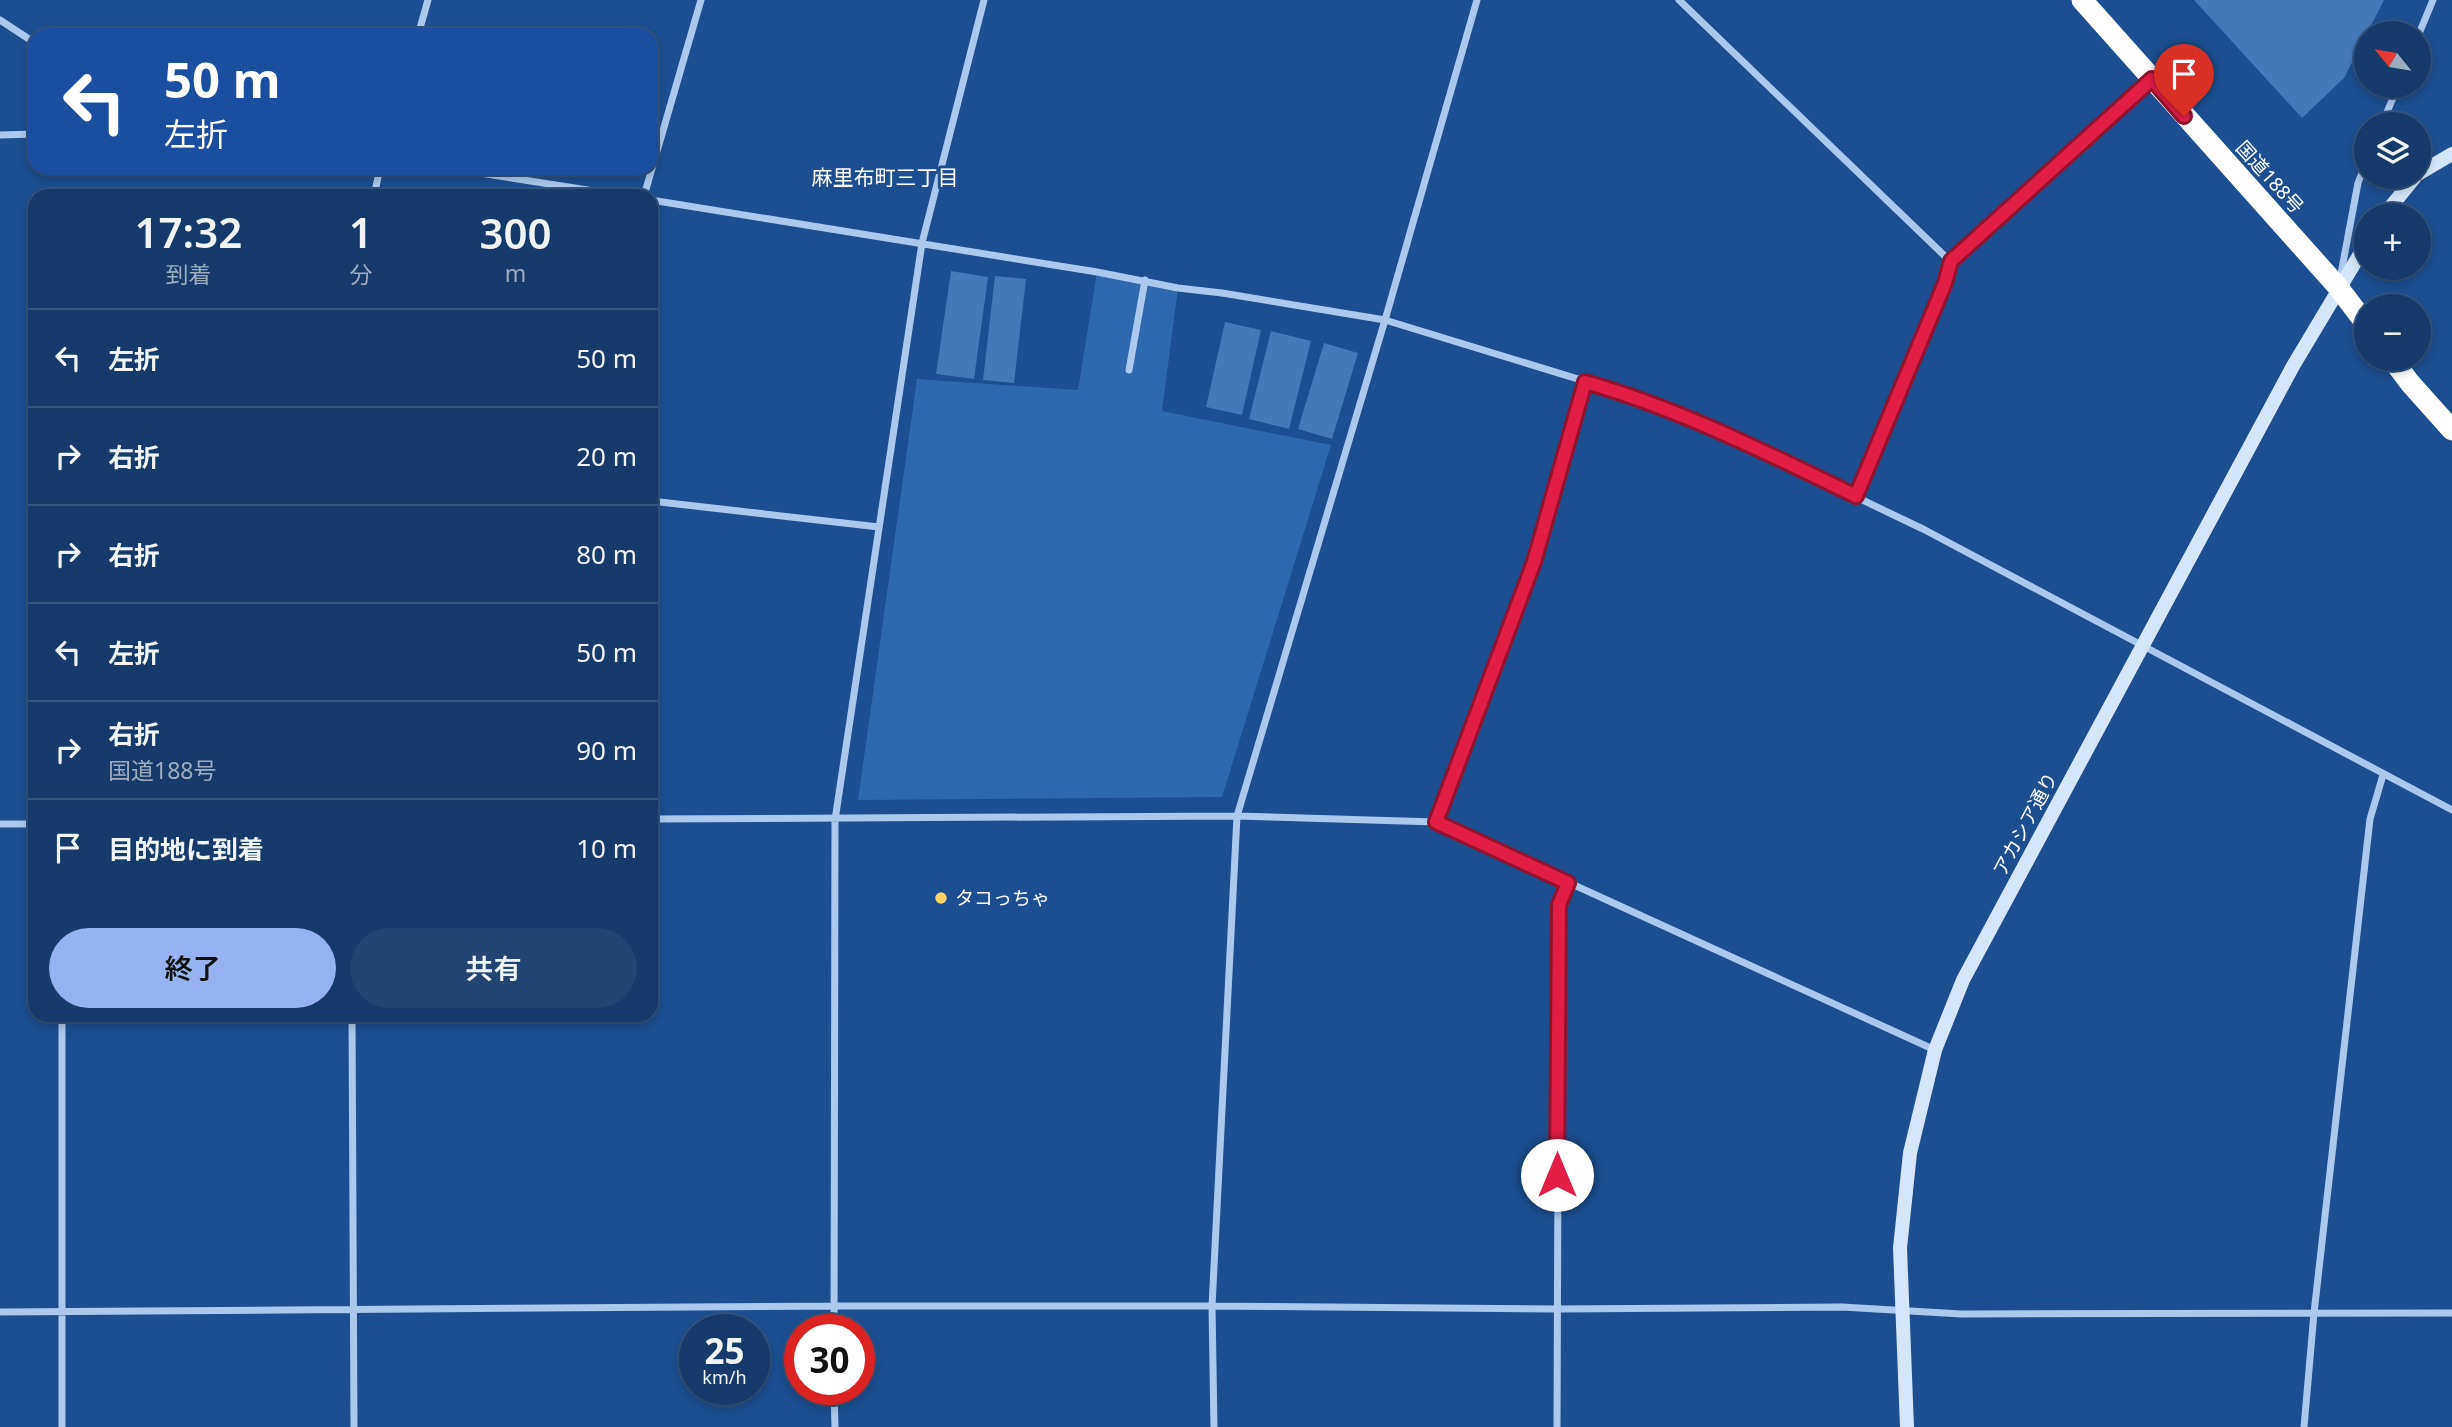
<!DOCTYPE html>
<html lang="ja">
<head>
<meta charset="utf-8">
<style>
  :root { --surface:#143b6b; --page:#214673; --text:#f1f3f6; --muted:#9dadc1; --line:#33557e; --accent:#95b2f1 }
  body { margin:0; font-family:"Noto Sans","Noto Sans JP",sans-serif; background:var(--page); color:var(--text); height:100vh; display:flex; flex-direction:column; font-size:26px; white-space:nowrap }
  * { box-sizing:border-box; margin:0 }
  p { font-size:23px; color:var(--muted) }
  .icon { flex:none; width:38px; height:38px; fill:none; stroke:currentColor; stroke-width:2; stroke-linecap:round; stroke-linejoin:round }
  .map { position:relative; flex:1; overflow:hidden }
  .panel { position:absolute; left:28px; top:189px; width:630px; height:833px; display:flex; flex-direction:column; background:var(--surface); border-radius:21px; box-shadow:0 4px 10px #0003,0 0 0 2px var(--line) }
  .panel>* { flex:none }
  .top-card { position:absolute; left:28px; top:28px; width:630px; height:147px; border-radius:21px; box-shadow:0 4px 10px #0003,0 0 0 2px var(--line); background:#1a4fa0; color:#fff; overflow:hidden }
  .needle { width:46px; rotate:300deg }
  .controls { position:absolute; left:2354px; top:21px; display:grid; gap:14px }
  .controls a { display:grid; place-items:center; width:77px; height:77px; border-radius:50%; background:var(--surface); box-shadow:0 4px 10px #0003,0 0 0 2px var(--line); font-size:35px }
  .speed { position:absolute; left:679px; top:1314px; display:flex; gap:14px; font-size:35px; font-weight:700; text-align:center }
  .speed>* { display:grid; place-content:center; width:91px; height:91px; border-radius:50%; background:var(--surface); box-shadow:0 4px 10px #0003,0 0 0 2px var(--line); line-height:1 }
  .speed small { font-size:18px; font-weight:400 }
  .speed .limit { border:10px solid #d22; background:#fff; color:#111 }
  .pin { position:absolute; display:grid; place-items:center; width:60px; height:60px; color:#fff; margin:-72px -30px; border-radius:50% 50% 50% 0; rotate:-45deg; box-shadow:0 0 7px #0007 }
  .pin .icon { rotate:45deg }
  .me { position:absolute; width:77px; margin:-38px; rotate:0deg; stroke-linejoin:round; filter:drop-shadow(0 0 5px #0008) }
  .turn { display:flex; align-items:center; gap:24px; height:147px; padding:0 21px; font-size:32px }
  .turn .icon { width:91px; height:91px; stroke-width:2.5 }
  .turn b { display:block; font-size:49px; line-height:60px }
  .eta { display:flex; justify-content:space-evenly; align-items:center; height:119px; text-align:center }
  .eta b { font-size:42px; font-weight:600; line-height:49px }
  .action { display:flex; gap:14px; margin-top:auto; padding:14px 21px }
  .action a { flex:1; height:80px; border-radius:42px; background:var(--accent); color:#111; font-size:28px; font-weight:600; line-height:80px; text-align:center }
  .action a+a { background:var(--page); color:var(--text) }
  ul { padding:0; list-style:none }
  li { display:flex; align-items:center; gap:21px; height:98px; padding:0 21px; border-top:2px solid var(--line) }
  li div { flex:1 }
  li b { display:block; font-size:26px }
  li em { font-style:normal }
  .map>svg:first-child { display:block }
</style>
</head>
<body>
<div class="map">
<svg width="2452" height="1427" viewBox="0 0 2452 1427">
  <rect width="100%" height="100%" fill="#1b4f8f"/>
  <path fill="#2e69ad" d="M1097,272L1178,288L1162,411L1331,445L1222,797L858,800L917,379L1078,390Z"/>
  <path fill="#4478b7" d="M2194,0H2384L2344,78L2302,118Z
    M951,271L988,277L974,379L936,374Z
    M995,276L1026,279L1014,383L983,380Z
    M1225,322L1261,330L1242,415L1206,407Z
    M1271,331L1311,341L1289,429L1249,419Z
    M1324,343L1358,353L1332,439L1298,429Z"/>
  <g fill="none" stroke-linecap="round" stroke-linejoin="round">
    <path stroke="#a9c9ee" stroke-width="7" d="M1679,0L1951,262L2151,80
      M0,20L35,43
      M418,35L428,0
      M2418,36L2433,0
      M2382,124L2398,86
      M0,135L35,134
      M448,168L626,196
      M374,196L380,168
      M644,196L701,0
      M651,200L1097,272L1178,288L1222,293L1385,320L1640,398L1704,424L1925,530L2452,810
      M2340,279L2358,183L2366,163
      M1129,370L1145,280
      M1856,496L1945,283L1951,262
      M651,501L879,527
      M651,819L1237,816L1436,822L1935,1050
      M1436,822L1534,562L1585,382
      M0,824H35
      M352,1015L354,1427
      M0,1312L833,1306H1212L1557,1309L1842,1307L1961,1314L2452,1313
      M834,1330L835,820L922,243L984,0
      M834,1390L835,1427
      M62,1427V1015
      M1214,1427L1212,1306L1237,816L1385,320L1477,0
      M1557,1427L1559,905L1568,883
      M2304,1427L2314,1313L2370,819L2383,775"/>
    <path stroke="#d6e6fa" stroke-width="14" d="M2418,174L2452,154
      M2384,215L2415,177
      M1907,1427L1900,1248L1910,1153L1935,1050L1963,980L2293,366L2366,244"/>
    <path stroke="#fff" stroke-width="21" d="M2082,0L2338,287L2366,324
      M2392,359L2410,383L2452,430"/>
  </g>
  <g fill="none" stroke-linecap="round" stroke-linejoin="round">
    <g stroke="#92132f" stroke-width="18">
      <path id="route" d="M1557,1175L1559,905L1568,883L1436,822L1534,562L1585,382C1680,409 1767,453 1856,496L1945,283L1951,261L2152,79L2184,116"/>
    </g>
    <use href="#route" stroke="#e11d48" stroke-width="12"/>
  </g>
  <circle fill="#ffd166" stroke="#1b4f8f" stroke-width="2.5" cx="941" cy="898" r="7"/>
  <g text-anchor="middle" stroke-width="6" stroke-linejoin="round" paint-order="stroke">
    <g font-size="19" fill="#fff" stroke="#1b4f8f">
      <text transform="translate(2270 177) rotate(48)" y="7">国道188号</text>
      <text transform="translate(2025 824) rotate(-62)" y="7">アカシア通り</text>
    </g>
    <g font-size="19" fill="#fff" stroke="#1b4f8f" text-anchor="start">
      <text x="955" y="905">タコっちゃ</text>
    </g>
    <g font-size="21" fill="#fff" stroke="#1b4f8f">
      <text x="885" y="185">麻里布町三丁目</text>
    </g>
  </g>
</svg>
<div class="controls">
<a><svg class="needle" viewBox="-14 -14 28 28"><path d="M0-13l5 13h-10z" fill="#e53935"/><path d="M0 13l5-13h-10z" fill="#9dadc1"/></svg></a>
<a><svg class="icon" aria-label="layers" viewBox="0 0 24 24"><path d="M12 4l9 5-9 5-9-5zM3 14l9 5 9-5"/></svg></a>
<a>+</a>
<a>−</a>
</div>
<div class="speed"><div>25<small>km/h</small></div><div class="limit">30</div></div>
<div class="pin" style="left:2184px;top:116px;background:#d93025"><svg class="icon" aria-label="arrive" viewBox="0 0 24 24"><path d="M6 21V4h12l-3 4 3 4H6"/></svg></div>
<svg class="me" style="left:1557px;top:1175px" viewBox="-20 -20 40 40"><circle r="19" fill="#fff"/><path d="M0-13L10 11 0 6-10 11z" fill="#e11d48"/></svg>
<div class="top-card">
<div class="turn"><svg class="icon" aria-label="left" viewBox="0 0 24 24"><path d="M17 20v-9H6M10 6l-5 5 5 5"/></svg><div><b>50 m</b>左折</div></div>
</div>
<section class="panel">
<div class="eta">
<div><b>17:32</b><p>到着</p></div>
<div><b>1</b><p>分</p></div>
<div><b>300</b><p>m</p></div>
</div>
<ul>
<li><svg class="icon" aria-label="left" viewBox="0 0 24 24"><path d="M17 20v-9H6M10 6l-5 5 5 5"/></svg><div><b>左折</b></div><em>50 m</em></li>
<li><svg class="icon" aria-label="right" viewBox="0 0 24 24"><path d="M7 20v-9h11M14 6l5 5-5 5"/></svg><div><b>右折</b></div><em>20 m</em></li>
<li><svg class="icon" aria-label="right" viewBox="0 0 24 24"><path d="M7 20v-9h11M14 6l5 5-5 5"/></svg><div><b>右折</b></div><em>80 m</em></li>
<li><svg class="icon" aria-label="left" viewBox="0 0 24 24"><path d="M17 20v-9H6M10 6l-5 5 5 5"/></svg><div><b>左折</b></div><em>50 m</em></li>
<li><svg class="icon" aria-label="right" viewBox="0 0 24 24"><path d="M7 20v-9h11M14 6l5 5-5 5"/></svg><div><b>右折</b><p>国道188号</p></div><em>90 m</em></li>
<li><svg class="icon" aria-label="arrive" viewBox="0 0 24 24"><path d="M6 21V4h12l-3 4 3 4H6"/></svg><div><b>目的地に到着</b></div><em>10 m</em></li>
</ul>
<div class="action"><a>終了</a><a>共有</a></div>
</section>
</div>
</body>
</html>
